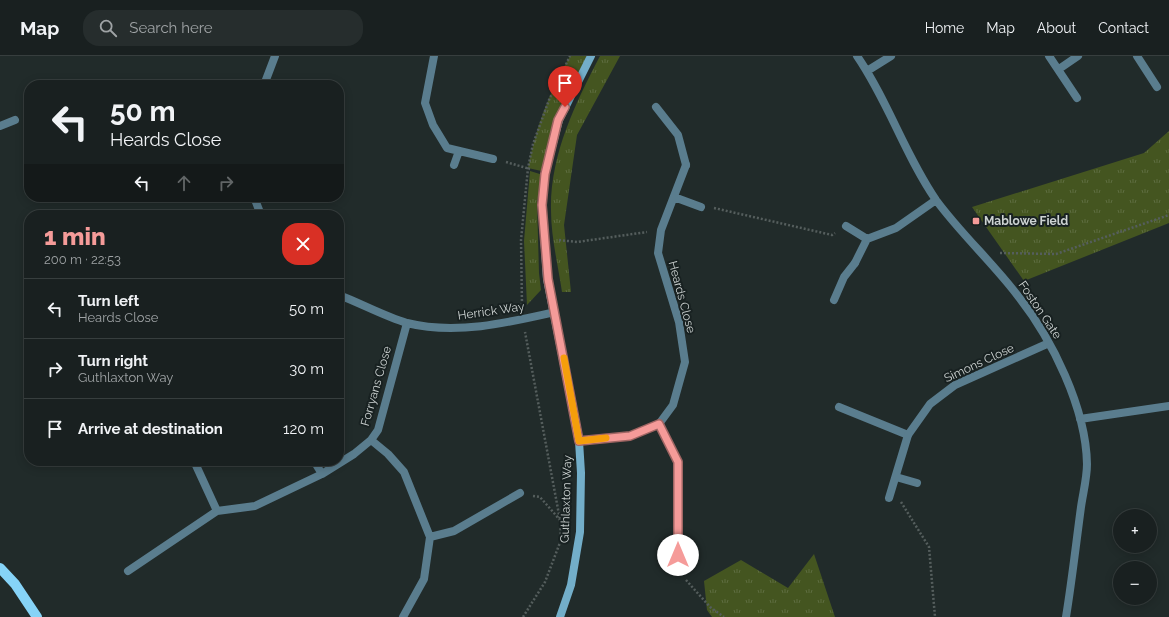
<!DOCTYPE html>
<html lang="en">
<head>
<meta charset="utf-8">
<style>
  :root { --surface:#192020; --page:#262d2d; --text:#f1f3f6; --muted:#9fa3a5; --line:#373e3e; --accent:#f59b99 }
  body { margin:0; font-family:Raleway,sans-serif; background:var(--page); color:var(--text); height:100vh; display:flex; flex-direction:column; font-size:15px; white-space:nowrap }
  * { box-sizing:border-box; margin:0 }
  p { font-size:13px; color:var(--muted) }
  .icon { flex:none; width:22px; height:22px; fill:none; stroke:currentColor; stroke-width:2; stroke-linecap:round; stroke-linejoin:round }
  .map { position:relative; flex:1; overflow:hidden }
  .details { position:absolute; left:24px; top:154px; width:320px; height:256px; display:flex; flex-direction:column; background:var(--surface); border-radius:16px; box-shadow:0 2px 10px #0003,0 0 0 1px var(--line) }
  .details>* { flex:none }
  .top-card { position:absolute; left:24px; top:24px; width:320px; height:122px; border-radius:16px; box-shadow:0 2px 10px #0003,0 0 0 1px var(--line); background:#192020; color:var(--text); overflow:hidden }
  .fabs { position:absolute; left:1113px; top:453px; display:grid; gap:8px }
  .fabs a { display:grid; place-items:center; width:44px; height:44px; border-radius:50%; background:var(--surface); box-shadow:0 2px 10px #0003,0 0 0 1px var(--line); font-size:20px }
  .pin { position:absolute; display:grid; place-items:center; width:34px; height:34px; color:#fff; margin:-41px -17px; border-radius:50% 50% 50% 0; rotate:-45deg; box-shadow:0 0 4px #0007 }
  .pin .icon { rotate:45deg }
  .me { position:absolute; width:44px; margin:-22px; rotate:0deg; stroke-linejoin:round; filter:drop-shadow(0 0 3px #0008) }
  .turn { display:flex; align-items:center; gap:14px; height:84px; padding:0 20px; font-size:18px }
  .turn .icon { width:52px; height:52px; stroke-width:2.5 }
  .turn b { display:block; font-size:28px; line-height:34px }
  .lanes { display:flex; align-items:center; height:38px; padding:0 20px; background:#0003; justify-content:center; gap:20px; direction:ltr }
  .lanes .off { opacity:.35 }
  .round { display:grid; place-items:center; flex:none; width:42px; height:42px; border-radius:16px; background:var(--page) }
  .head { display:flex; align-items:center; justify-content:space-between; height:68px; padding:0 20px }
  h1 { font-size:24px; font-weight:800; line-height:30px; color:var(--accent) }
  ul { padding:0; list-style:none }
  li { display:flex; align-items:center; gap:12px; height:60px; padding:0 20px; border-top:1px solid var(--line) }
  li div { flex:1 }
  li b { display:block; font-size:15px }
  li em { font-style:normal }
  header { display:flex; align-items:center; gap:24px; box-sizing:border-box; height:56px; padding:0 20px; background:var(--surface); border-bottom:1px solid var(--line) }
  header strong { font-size:19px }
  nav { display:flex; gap:22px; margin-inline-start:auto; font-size:14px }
  .search { width:280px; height:36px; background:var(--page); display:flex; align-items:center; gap:10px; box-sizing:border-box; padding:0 14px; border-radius:16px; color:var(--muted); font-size:15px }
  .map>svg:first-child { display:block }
</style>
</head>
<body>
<header>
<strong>Map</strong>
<div class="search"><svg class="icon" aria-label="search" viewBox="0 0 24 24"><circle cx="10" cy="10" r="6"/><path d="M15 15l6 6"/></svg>Search here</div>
<nav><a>Home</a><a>Map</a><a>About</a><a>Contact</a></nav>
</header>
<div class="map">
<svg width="1169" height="561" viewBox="0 0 1169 561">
  <defs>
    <pattern id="grass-tufts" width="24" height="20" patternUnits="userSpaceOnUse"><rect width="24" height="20" fill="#445520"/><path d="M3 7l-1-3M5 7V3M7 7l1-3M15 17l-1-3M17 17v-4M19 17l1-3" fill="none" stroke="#5e6d40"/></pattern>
  </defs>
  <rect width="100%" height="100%" fill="#212b2a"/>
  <path fill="url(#grass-tufts)" d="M570,0H588L561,67L546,116L528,112C535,73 550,35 570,0Z
    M600,0H620L577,79L564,169L571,236H562C558,209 551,181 551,154C550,99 575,48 600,0Z
    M1169,75V167L1024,225L972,151L1144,97Z
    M530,115L543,119L537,146L539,217L541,234L527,249L524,185Z
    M814,498L835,561H712L707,554L704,525L741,504L788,532Z"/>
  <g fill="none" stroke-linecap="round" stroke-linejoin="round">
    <path stroke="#555e5d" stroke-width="2.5" stroke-dasharray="2 2" stroke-linecap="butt" d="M506,106L530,113
      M714,152L832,179L835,177
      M559,184L577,186L647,176
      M1000,197L1056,198L1169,159
      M522,249L521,184L528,112L533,88L549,44L570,0
      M533,440L540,441L560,464
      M901,446L929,491L935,561
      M686,524L710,551L724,561
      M523,561L545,526L561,484L560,464L525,276"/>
    <path stroke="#5a7d8e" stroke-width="8" d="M1137,0L1157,31
      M656,51L678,79L686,109
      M834,244L844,221L855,207
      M839,351L908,379"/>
    <path stroke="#5a7d8e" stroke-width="8" d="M434,0L425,47L433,69L447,92L493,103
      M857,0C888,45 905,99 936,144C961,178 993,207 1018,240C1052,283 1086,352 1087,408C1087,422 1083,437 1081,451C1076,488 1072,524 1066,561
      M1049,0L1077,42
      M1059,13L1078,0
      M867,15L891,0
      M264,29L275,0
      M0,70L15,64
      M454,109L459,95
      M254,141L261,159
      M674,141L701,151
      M846,170L867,183
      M855,207L867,183L896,172L936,144
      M339,239C360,247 386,261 407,267C455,279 507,267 555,256
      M1080,363L1169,350
      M659,368L678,406V514
      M371,384L388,398L404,416L430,481L424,523L403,561
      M579,385L630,380L659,368L673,349L685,306L679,266L658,197L661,174L686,109
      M194,405L217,455
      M314,405L322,418
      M896,421L917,427
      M889,442L908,379L930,348L955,329L1049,287
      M430,481L454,475L520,437
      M128,515L217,455L255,450L322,418L354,398L371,384L378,374L407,267"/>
    <path stroke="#73aec9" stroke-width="8" d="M560,561L571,529L580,476L581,417L579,385L547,223L542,149L545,118L559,64L591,0"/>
    <path stroke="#86d3f7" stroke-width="10" d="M0,512L15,528L37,561"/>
  </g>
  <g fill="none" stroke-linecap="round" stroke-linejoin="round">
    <g stroke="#9f6563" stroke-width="10">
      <path id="route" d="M565,51L558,64L545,118L542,149L548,223L579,385L630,380L659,368L678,406V499"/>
    </g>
    <use href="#route" stroke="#f59b99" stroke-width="7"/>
    <path stroke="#f59e0b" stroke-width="7" d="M564,302L579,385L606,382"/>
  </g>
  <rect fill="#f59b99" stroke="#182121" stroke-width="1.5" x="972" y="161" width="8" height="8" rx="2"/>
  <g text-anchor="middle" stroke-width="4" stroke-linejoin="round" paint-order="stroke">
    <g font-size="12" font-weight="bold" fill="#cdd3d2" stroke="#182121" text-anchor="start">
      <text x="984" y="169">Mablowe Field</text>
    </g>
    <g font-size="12" fill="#cdd3d2" stroke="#182121">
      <text transform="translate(682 241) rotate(75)" y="4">Heards Close</text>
      <text transform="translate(1040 254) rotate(56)" y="4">Foston Gate</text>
      <text transform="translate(491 255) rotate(-8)" y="4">Herrick Way</text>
      <text transform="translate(979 307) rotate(-25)" y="4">Simons Close</text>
      <text transform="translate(376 330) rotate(-74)" y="4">Forryans Close</text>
      <text transform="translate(566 443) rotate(-88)" y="4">Guthlaxton Way</text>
    </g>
  </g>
</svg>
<div class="fabs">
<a>+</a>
<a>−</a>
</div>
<div class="pin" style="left:565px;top:51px;background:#d93025"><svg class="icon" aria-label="arrive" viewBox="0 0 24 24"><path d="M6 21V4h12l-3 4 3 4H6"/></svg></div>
<svg class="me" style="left:678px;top:499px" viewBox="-20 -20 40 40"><circle r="19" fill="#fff"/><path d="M0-13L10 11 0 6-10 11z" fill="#f59b99"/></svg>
<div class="top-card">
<div class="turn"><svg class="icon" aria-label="left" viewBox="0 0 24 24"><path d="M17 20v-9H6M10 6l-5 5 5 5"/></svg><div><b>50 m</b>Heards Close</div></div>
<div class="lanes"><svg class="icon" aria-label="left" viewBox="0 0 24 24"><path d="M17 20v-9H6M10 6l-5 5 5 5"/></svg><svg class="icon off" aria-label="ahead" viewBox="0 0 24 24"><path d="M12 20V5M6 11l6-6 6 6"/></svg><svg class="icon off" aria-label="right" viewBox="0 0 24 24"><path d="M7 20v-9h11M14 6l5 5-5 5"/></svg></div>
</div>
<section class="details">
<div class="head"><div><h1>1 min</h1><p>200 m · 22:53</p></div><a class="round" style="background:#d93025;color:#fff"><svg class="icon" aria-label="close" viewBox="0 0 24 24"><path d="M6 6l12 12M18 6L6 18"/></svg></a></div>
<ul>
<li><svg class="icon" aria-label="left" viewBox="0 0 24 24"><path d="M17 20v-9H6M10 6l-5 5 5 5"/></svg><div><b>Turn left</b><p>Heards Close</p></div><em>50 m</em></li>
<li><svg class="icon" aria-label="right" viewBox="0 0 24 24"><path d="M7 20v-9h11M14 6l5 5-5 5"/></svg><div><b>Turn right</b><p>Guthlaxton Way</p></div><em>30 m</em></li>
<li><svg class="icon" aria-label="arrive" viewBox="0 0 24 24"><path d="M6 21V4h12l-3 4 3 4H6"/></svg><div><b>Arrive at destination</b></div><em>120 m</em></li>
</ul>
</section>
</div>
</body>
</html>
